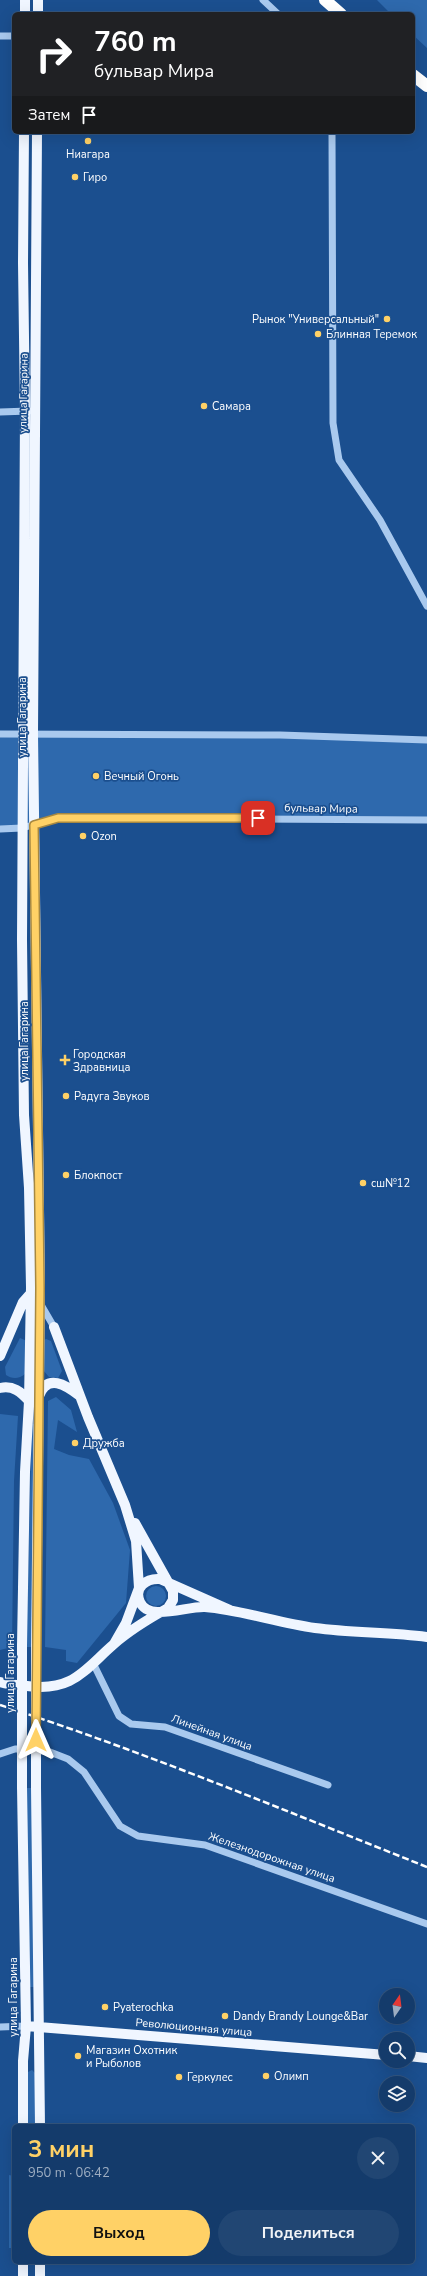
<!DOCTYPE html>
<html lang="ru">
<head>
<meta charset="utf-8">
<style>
  :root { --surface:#143b6b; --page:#214673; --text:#f1f3f6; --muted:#9dadc1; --line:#33557e; --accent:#ffd166 }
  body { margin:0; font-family:"Nunito Sans",sans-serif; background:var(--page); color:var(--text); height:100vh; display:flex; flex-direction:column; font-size:15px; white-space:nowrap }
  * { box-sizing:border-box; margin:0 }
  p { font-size:13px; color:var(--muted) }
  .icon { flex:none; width:22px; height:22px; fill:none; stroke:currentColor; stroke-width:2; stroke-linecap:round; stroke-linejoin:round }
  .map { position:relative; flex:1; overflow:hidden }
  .sheet { position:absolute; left:12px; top:2124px; width:403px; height:140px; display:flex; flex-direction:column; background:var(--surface); border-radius:6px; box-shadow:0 4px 16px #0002,0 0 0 1px var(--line) }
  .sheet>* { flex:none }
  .top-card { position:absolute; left:12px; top:12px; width:403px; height:122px; border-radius:6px; box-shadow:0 4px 16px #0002,0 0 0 1px var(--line); background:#202124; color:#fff; overflow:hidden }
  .needle { width:26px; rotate:14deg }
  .fabs { position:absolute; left:379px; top:1988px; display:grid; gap:8px }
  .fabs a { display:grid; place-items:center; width:36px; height:36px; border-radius:50%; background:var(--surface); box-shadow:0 4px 16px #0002,0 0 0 1px var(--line); font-size:20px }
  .pin { position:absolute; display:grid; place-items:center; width:34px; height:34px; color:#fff; margin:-17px; border-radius:8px; box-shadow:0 2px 6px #0006 }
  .me { position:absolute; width:44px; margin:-22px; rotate:0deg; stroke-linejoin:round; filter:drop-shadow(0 0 3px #0008) }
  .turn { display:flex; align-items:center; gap:14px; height:84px; padding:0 16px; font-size:18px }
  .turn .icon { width:52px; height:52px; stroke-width:2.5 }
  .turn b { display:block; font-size:28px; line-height:34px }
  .then { display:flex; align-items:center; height:38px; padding:0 16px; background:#0003; gap:8px; font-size:15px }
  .round { display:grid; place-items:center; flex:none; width:42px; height:42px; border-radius:21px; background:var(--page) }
  .headline { display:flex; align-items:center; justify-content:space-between; height:68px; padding:0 16px }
  h1 { font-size:24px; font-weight:700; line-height:30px; color:var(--accent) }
  .primary-button { display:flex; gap:8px; margin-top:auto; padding:8px 16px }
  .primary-button a { flex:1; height:46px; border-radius:24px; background:var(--accent); color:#111; font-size:16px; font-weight:700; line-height:46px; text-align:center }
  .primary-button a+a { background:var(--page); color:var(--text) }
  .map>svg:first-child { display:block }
</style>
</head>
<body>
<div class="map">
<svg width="427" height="2276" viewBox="0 0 427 2276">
  <rect width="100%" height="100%" fill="#1b4f8f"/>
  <path fill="#2e69ad" d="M377,0H427V48L413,35V14H391Z
    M0,734L427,740V820L58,818L0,829Z
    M20,1338L27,1341L25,1374C19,1379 12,1379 6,1375L5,1367Z
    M46,1339L51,1341L62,1371L58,1378L49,1377L43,1370L44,1340Z
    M56,1397L71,1410L77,1432L58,1420L54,1449L69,1455L89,1459L113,1503L130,1550L126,1603L77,1663L66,1661V1650L45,1647L48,1401Z
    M0,1414L18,1416L14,1481L12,1647L0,1650Z
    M32,1424H34L31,1647H26Z
    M146 1596a10 10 0 1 1 20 0a10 10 0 1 1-20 0Z
    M26,1788H32L35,1987H30Z
    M32,2070L35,2073V2126H28V2072Z
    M9,2175L14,2176V2248H9Z"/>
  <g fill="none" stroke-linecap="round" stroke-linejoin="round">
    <path stroke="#a9c9ee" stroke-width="7" d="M263,0L278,14
      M0,36H14
      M332,132L333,423L339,460L380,520L427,606
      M0,412L29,411
      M0,734L280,735L427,740
      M0,829L22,828L58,818L427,820
      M40,1303L54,1327
      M94,1665L119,1716L131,1724L165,1727L328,1785
      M0,1754L15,1749H27L50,1752L68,1759L84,1772L120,1826L138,1836L205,1845L427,1924
      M0,2027L26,2026"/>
    <path stroke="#f0f6ff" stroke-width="10" d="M25,14V0
      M38,14V0
      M54,1327L88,1417L125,1505L136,1541L139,1588L126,1623L114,1644
      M0,1356L23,1302L31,1293
      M0,1388C13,1385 21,1392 29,1401
      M39,1396C47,1373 66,1385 80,1396
      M230,1610L160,1579C147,1578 133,1587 140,1602C149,1622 186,1606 205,1607C242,1610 278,1623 315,1628C352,1633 390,1632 427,1637
      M22,1646L25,1472L29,1401L31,1287L29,1188L24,1115L22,940L25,411L23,263L24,132
      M36,1647L40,1288L33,734L37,132
      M0,1682C9,1685 18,1685 27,1686C73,1692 84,1670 114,1644C130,1630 150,1618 168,1608L173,1600V1591L135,1523
      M22,1787L26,2026L23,2061V2126
      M36,1787L40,2126
      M26,2026L386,2055
      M408,2056L427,2058
      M23,2262V2276
      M40,2262V2276"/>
    <path stroke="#fff" stroke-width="12" d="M325,0L341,14
      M413,75L427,86"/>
    <path stroke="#fff" stroke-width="2.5" stroke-dasharray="7 3" stroke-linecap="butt" d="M0,1705C145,1752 286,1811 427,1867"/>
    <path stroke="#f0f6ff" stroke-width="10" d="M22,1646V1787
      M36,1647V1787"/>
  </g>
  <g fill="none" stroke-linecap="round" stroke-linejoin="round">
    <g stroke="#a68842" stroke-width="10">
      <path id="route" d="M36,1740L40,1288L34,825L58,818H258"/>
    </g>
    <use href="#route" stroke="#ffd166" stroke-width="7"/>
  </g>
  <g fill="#ffd166" stroke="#1b4f8f" stroke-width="1.5">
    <circle cx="88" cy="141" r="4"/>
    <circle cx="75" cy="177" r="4"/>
    <circle cx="387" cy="319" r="4"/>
    <circle cx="318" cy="334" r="4"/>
    <circle cx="204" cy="406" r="4"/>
    <circle cx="96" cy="776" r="4"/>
    <circle cx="83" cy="836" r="4"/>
    <path d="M63 1054h4v4h4v4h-4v4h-4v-4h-4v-4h4z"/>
    <circle cx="66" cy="1096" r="4"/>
    <circle cx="66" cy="1175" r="4"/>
    <circle cx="363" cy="1183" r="4"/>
    <circle cx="75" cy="1443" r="4"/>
    <circle cx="105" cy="2007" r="4"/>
    <circle cx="225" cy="2016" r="4"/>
    <circle cx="78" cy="2056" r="4"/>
    <circle cx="266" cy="2076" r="4"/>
    <circle cx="179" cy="2077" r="4"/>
  </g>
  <g text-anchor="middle" stroke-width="3.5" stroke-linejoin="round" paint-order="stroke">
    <g font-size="11" fill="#fff" stroke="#1b4f8f" text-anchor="start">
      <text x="88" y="158" text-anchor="middle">Ниагара</text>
      <text x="83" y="181">Гиро</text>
      <text x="379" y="323" text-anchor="end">Рынок "Универсальный"</text>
      <text x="326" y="338">Блинная Теремок</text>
      <text x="212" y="410">Самара</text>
      <text x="104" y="780">Вечный Огонь</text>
      <text x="91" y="840">Ozon</text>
      <text x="73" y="1058">Городская<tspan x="73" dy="13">Здравница</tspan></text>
      <text x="74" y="1100">Радуга Звуков</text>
      <text x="74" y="1179">Блокпост</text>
      <text x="371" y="1187">сш№12</text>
      <text x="83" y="1447">Дружба</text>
      <text x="113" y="2011">Pyaterochka</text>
      <text x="233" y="2020">Dandy Brandy Lounge&amp;Bar</text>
      <text x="86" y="2054">Магазин Охотник<tspan x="86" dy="13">и Рыболов</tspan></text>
      <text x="274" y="2080">Олимп</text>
      <text x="187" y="2081">Геркулес</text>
    </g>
    <g font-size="11" fill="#fff" stroke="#1b4f8f">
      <text transform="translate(23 393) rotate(-89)" y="4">улица Гагарина</text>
      <text transform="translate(22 717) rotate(-90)" y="4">улица Гагарина</text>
      <text transform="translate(321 808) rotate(1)" y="4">бульвар Мира</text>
      <text transform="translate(24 1041) rotate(-90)" y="4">улица Гагарина</text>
      <text transform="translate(10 1673) rotate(-90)" y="4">улица Гагарина</text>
      <text transform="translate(212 1732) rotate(20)" y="4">Линейная улица</text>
      <text transform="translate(272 1857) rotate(19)" y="4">Железнодорожная улица</text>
      <text transform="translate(13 1997) rotate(-90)" y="4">улица Гагарина</text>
      <text transform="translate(194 2027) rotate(5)" y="4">Революционная улица</text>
    </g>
  </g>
</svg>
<div class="fabs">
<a><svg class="needle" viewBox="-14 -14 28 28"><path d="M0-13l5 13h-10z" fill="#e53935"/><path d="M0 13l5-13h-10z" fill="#9dadc1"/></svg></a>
<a><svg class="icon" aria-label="search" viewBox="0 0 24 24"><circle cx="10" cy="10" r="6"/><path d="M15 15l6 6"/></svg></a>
<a><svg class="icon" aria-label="layers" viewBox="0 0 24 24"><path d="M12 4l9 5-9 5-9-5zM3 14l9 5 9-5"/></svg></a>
</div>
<div class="pin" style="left:258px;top:818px;background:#d93025"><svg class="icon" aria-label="arrive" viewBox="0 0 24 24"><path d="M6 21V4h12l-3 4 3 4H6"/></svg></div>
<svg class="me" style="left:36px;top:1740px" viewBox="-20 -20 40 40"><path d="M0-17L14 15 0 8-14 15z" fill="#ffd166" stroke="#fff" stroke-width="4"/></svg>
<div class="top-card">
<div class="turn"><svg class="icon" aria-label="right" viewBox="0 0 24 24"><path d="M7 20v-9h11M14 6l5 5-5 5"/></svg><div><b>760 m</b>бульвар Мира</div></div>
<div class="then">Затем<svg class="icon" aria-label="arrive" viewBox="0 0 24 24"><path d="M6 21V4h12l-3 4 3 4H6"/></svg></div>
</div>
<section class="sheet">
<div class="headline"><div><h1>3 мин</h1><p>950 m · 06:42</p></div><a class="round"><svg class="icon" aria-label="close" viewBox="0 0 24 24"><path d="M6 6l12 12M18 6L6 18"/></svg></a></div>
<div class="primary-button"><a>Выход</a><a>Поделиться</a></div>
</section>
</div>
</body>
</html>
